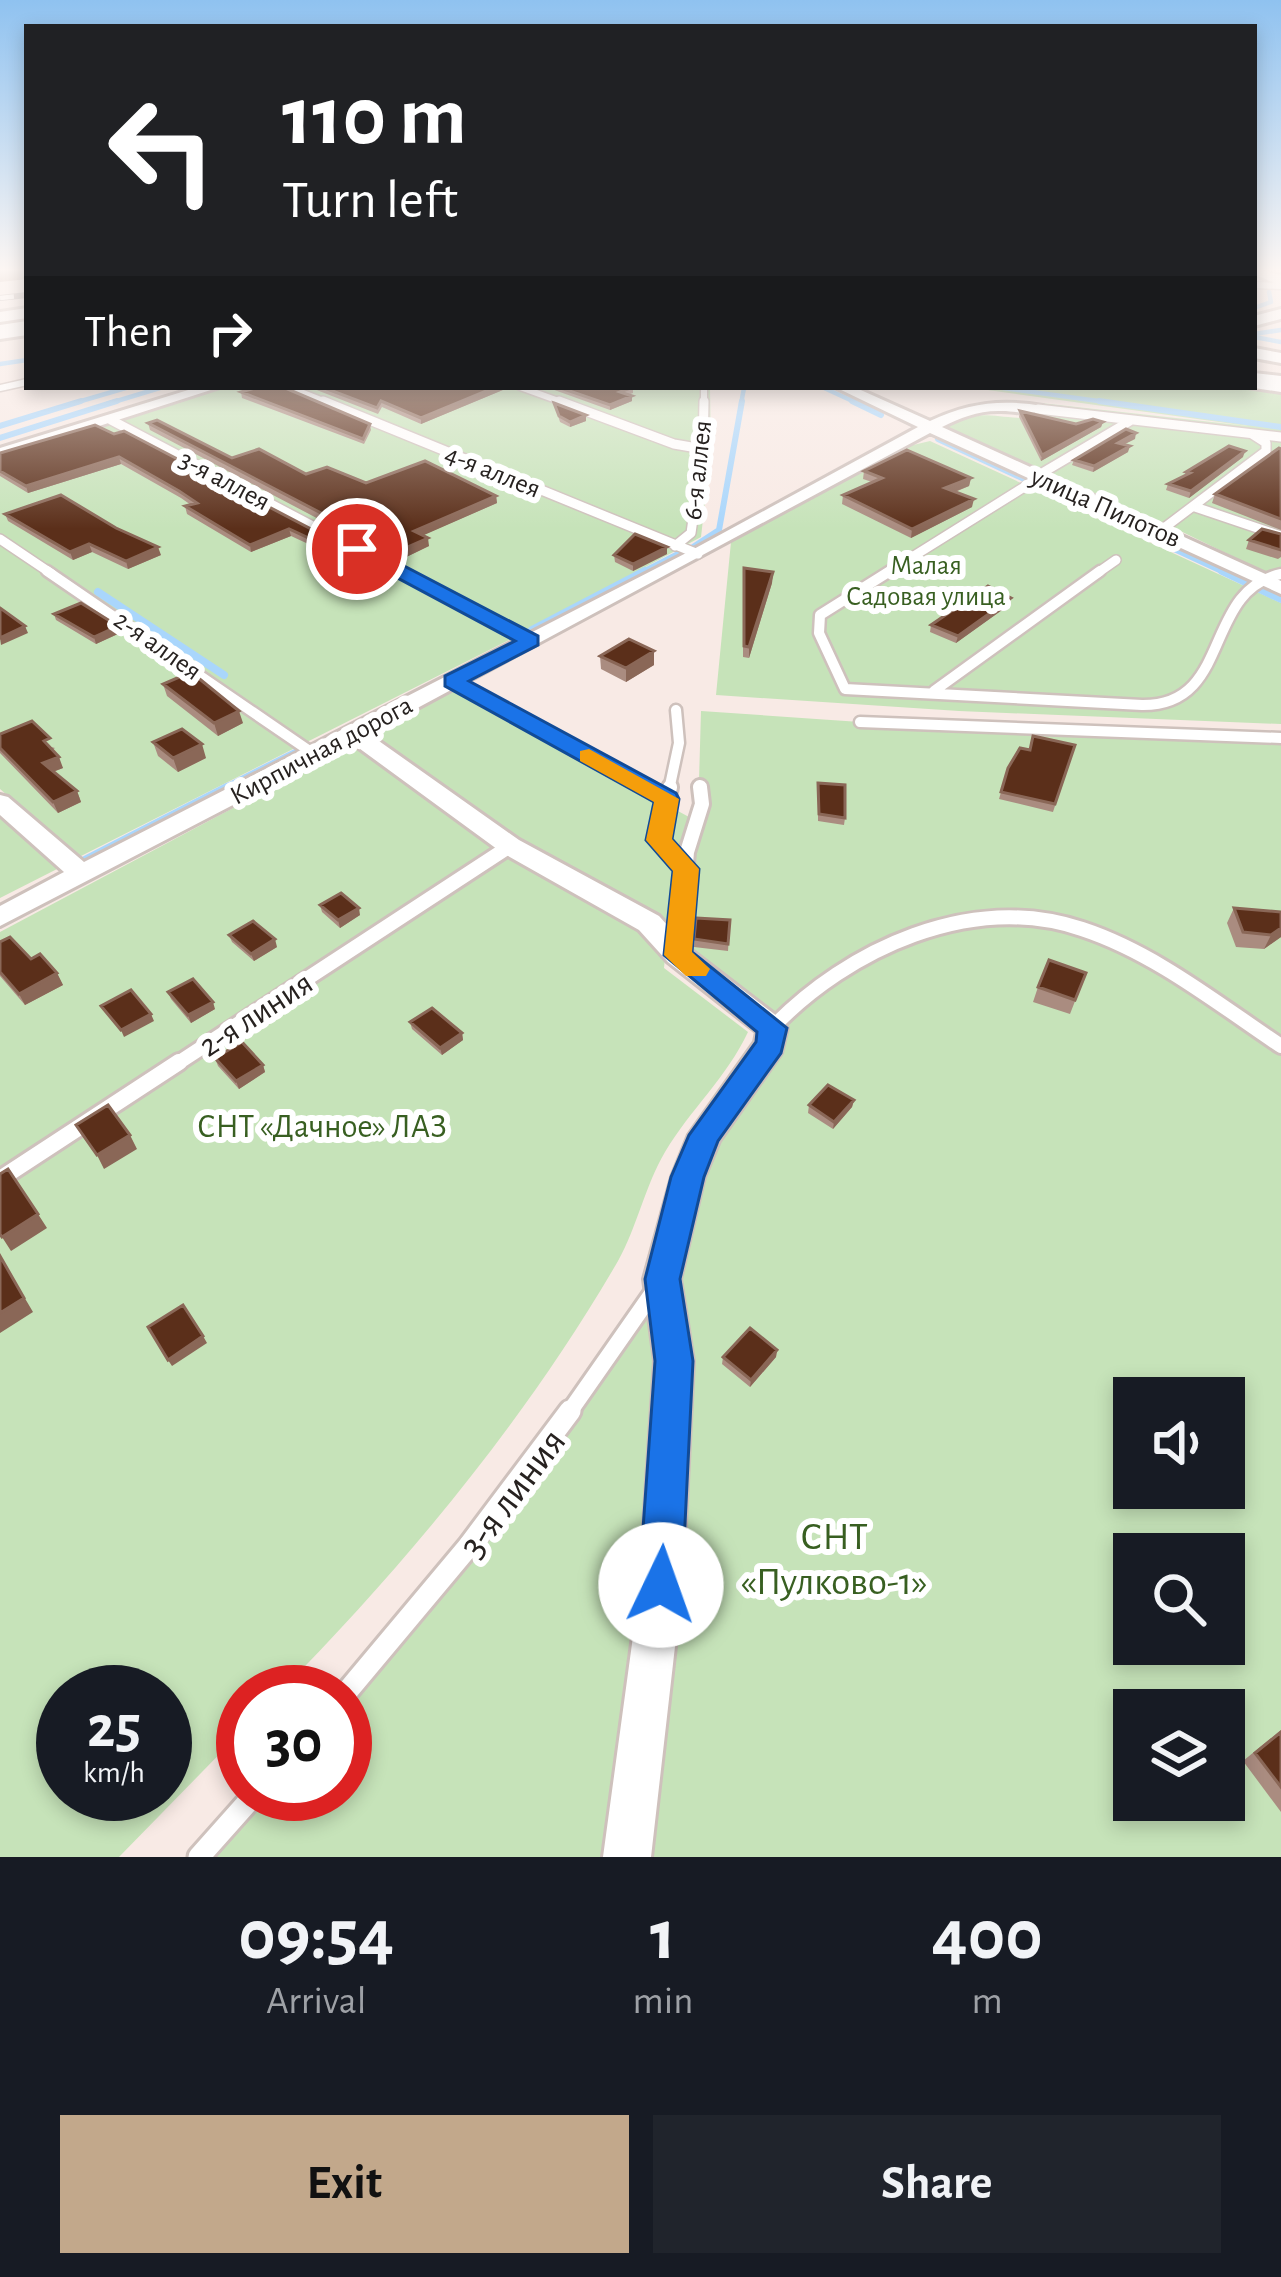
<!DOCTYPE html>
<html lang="en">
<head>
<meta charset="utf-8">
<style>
  :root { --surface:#171b24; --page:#20242c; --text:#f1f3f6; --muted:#9ea1a6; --accent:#c2a88b }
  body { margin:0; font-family:"Alegreya Sans",sans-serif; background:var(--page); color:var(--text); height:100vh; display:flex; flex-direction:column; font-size:45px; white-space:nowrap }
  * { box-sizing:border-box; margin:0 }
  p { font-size:39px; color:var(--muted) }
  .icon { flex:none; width:66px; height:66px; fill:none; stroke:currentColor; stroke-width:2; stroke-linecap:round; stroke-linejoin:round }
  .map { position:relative; height:1857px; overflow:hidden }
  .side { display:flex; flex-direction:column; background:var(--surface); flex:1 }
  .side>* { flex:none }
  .banner { position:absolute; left:24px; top:24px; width:1233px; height:366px; border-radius:0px; box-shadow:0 6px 18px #0003; background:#202124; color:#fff; overflow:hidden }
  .buttons { position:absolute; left:1113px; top:1377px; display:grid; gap:24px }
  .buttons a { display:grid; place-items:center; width:132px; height:132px; border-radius:0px; background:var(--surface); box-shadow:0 6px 18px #0003; font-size:60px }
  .speed { position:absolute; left:36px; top:1665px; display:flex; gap:24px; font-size:60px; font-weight:700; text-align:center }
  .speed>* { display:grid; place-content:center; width:156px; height:156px; border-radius:50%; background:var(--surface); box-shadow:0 6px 18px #0003; line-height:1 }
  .speed small { font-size:30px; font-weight:400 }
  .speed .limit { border:18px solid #d22; background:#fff; color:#111 }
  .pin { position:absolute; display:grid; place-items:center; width:102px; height:102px; color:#fff; margin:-51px; border:6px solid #fff; border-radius:50%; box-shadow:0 3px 12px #0007 }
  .me { position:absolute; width:132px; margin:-66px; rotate:3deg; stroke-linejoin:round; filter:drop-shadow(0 0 9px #0008) }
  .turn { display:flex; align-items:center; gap:42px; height:252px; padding:0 60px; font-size:54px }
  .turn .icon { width:156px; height:156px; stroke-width:2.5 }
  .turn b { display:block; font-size:84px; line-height:102px }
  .then { display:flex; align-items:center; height:114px; padding:0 60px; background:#0003; gap:24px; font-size:45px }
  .eta { display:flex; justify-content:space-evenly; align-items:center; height:204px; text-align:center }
  .eta b { font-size:72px; font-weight:600; line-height:84px }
  .cta { display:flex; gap:24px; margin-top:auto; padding:24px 60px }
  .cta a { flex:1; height:138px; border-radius:0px; background:var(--accent); color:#111; font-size:48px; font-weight:600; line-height:138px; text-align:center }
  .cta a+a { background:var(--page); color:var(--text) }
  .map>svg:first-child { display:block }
</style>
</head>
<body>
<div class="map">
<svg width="1281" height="1857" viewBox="0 0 1281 1857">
  <rect width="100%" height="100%" fill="#f8eae5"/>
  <path fill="#c6e3b9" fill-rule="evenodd" d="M225,387H710L711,449L701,537L519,635L79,857L0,789V456Z
    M966,387H1229L1281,392V580L1168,525L943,427C981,407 992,419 1032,418L1041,403L1248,426Z
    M930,441L1281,603V724L959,711L716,695L731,542L909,446Z
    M455,690L689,817L674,869L664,968L748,1032C727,1077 690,1110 665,1152C645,1186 637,1227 618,1261C527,1418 407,1563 280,1692H243V1730L119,1857H0V932ZM63,1692H165V1794H63Z
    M701,711L860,722L1281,738V1857H199L255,1794H345V1694L662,1279L688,1177L770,1045L678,955L698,816ZM1134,1398H1224V1488H1134ZM1134,1554H1224V1644H1134ZM1134,1710H1224V1800H1134Z
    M0,813L61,867L0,898Z"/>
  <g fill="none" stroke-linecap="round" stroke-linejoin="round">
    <path stroke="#a9d6fc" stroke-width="4.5" d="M1254,308L1271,302L1269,292
      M1254,334L1281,330
      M1254,337L1281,342
      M0,364L27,360
      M822,387L859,404
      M996,387L1120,404
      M71,404L129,387
      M107,404L163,387
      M741,404L744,388"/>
    <path stroke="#a9d6fc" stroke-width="6" d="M852,401L881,415
      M1099,401L1281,427
      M0,426L81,401
      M0,438L117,401
      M938,439L1228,574
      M693,547L719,530L742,401
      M639,574L682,552"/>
    <path stroke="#a9d6fc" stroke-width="8" d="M1222,571L1281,599
      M98,592L224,675
      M532,630L645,571
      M222,790L301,750"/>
    <path stroke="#a9d6fc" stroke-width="9" d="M82,862L228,787"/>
    <g stroke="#cec1bc" stroke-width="9">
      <path id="lane-far5" d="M1254,285L1281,286
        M288,387L331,404
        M520,387L567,404
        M0,388L27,382
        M704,404V387"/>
    </g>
    <g stroke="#cec1bc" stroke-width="12">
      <path id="lane-far4" d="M323,401L698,554
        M559,401L674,444L703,449
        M1038,409L1281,437
        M111,420L404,574
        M1037,476L1130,421
        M1195,507L1281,536
        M1160,531L1266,451V443L1252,434
        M0,539L52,574
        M675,546L691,533L703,449L704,401
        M885,574L1029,484L1044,480
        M1096,574L1116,560"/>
    </g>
    <g stroke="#cec1bc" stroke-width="15">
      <path id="lane-far3" d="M47,571L314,754
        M399,571L531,641
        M890,571L820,615L819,633L845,689L1142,705C1233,706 1202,591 1281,574
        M453,681L651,790
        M934,691L1100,571
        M860,722L1281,738
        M669,790L679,743L676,710"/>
    </g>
    <g stroke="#cec1bc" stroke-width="20">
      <path id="lane-far2" d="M646,787L667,799
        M670,787L659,840L686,869
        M678,955L687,852L702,804L700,787
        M772,1028C848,949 971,892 1082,929C1155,953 1218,1004 1281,1046
        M175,1065L510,846"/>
    </g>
    <g stroke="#cec1bc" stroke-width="22">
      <path id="lane-far1" d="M0,1179L179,1062
        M568,1414L656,1288"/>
    </g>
    <g stroke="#cec1bc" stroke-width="27">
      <path id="lane" d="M345,1694L468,1547L570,1411
        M199,1857L255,1794"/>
    </g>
    <g stroke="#cec1bc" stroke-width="6">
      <path id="street" d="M198,387H220L0,458V448Z
        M835,387H854L930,421C967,403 1002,399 1043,406L1045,409C1031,417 1015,410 998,411C977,411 960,418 942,427L1281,581V594L930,433L369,734L519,840L659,916L688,948L782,1020L787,1028L781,1053L719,1141L704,1177L680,1279L693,1361L682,1585L651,1857H603L640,1585L655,1361L644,1279L672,1177L689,1135L755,1042L757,1032L668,962L639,930L501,852L352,743L0,926V906L64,872L0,815V795L8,797L84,862L692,550L918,427Z"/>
    </g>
    <g stroke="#cec1bc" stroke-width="6">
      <path id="secondary" d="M1254,269L1281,275V286L1254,274Z
        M27,308V318L0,322V312Z
        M1281,309V319L1254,326V316Z
        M1254,348L1281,353V363L1254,358Z"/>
    </g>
    <g stroke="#cec1bc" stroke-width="6">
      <path id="highway" d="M27,321V335L0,339V325Z
        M1254,373L1281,376V392L1248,387H1254Z"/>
    </g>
    <use href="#lane-far5" stroke="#fff" stroke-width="6"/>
    <use href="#lane-far4" stroke="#fff" stroke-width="9"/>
    <use href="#lane-far3" stroke="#fff" stroke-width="10"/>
    <use href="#lane-far2" stroke="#fff" stroke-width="14"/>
    <use href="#lane-far1" stroke="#fff" stroke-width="16"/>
    <use href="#lane" stroke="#fff" stroke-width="21"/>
    <use href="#street" fill="#fff" fill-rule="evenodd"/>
    <use href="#secondary" fill="#fff" fill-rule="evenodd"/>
    <use href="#highway" fill="#fff" fill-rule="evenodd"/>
    <g stroke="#938986" stroke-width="6">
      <path id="rail" d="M0,298L27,295"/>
    </g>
    <use href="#rail" stroke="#fff" stroke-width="4.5" stroke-dasharray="14" stroke-linecap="butt"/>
  </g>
  <path fill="#aa8c80" d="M309,387H510L421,424L382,407L378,414Z
    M546,387H633V393L628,395L632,396V401L610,410Z
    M241,392L370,424L371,430L364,444L242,398Z
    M554,403L586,421L570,427L560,422Z
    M1020,411L1076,424L1103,422L1101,427L1041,461L1019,417Z
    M148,423L232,458L306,474L366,483L496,496L497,503L423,535L429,546L398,561L150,430Z
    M95,425L377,570L371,573L291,536L251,552L187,514L185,506L191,505L181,498L121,464L28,493L0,476V453Z
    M1135,439L1124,444L1128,452L1093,472L1072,465L1074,460Z
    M1281,449V530L1212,503L1215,494Z
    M1243,457L1189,498L1166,490L1168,484L1185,476L1186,472Z
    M864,471L971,478L969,486L955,492L972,507L911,538L842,504L843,495L872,482L863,479Z
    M5,514L161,555L128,569L92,552L73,560L8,521Z
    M1281,534V557L1278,559L1246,549L1249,540Z
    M667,547V554L633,571L615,562L614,555Z
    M773,572L772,583L749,658L743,657V580Z
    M1011,598L1009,605L956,643L930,632L931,625Z
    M54,614L120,633L96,644L56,620Z
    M654,651V665L626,682L601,669L600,656Z
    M163,684L243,723L218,736L167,696Z
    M0,734L55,748L52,750L63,768L53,772L77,791L81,802L58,813L0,753Z
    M153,742L206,758L178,772L158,756Z
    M1075,745L1053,812L999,799L1008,768L1030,750Z
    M818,783L845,818L844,825L818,821Z
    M320,905L360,915L340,928L322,912Z
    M1234,908L1281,937L1264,949L1236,947L1227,923Z
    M696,918L730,920L728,951L694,947Z
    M229,935L277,947L254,961L232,942Z
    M0,942L57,973L63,985L25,1005L0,976Z
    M1086,973L1070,1014L1033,1002L1038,987Z
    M168,992L215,1009L191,1023L171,999Z
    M410,1022L462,1033L463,1040L442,1055L412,1029Z
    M215,1058L263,1065L265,1072L239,1089L218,1066Z
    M854,1100L852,1107L833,1129L808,1113L809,1105Z
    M777,1350L776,1357L750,1387L722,1364L723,1357Z
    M1281,1730V1812L1243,1761Z"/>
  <path fill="#8a6757" d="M0,269H27V279L0,282Z
    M496,387H510L421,424V418Z
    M632,396V401L610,410V405Z
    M586,415V421L570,427V422Z
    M1103,422L1101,427L1041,461L1042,455Z
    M1136,433L1135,439L1117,448L1118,443Z
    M1130,446L1128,452L1093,472L1094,466Z
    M1245,451L1243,457L1189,498L1191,491Z
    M119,457L121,464L28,493L26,486Z
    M971,478L969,486L944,496L945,488Z
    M496,496L497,503L415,539L414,531Z
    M974,499L972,507L911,538L912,529Z
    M289,529L291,536L251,552L250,545Z
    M428,538L429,546L398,561L396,552Z
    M89,544L92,552L73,560L70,552Z
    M158,547L161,555L128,569L126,561Z
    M667,547V554L633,571V564Z
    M376,563L377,570L371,573L369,566Z
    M773,572L772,583L749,658V647Z
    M1011,598L1009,605L956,643L958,636Z
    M25,626L28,633L1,645L0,638Z
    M118,626L120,633L96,644L94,637Z
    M654,651V665L626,682V668Z
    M239,711L243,723L218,736L214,723Z
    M202,744L206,758L178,772L173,758Z
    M59,757L63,768L47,774L43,763Z
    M77,791L81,802L58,813L53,802Z
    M359,908L360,915L340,928L338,920Z
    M1281,928V937L1264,949L1271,935Z
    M275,939L277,947L254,961L251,954Z
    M57,973L63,985L25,1005L19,994Z
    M213,1002L215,1009L191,1023L188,1015Z
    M151,1014L154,1021L124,1037L121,1030Z
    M462,1033L463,1040L442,1055L440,1048Z
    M263,1065L265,1072L239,1089L236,1081Z
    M854,1100L852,1107L833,1129L834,1122Z
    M130,1135L137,1149L104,1169L97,1155Z
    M38,1214L47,1228L11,1251L2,1237Z
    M0,1256L33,1312L0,1333Z
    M203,1336L207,1343L172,1366L168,1360Z
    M777,1350L776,1357L750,1387L751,1380Z"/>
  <path fill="#5b2f1a" stroke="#8a6757" stroke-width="3" d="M258,387H283L370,424L363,439L241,392Z
    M322,387H496L421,418L381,401L377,408Z
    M558,387H633L620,392L632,396L610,405Z
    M554,403L586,415L570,422L559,416Z
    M1020,411L1076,424L1093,419L1103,422L1042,455Z
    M157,420L232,458L259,449L306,474L327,467L366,483L425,461L496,496L414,531L428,538L396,552L148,423Z
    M95,425L114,434L124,431L376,563L369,566L289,529L250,545L185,506L197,503L179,491L119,457L26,486L0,471V453Z
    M1126,429L1136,433L1118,443L1130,446L1094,466L1074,460Z
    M1229,446L1245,451L1191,491L1168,484L1190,473L1186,472Z
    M1279,448L1281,449V519L1215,494Z
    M907,450L971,478L945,488L974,499L912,529L843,495L882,478L864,471Z
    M61,495L116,528L158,547L126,561L89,544L70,552L5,514Z
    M1262,529L1281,534V550L1249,540Z
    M635,534L667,547L633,564L614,555Z
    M744,568L773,572L749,647L744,646Z
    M988,586L1011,598L958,636L931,625Z
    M81,603L118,626L94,637L54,614Z
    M0,608L25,626L0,638Z
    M629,639L654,651L626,668L600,656Z
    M191,672L239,711L214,723L163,684Z
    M32,721L50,738L44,741L59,757L43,763L77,791L53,802L0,748V734Z
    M182,729L202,744L173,758L153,742Z
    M1033,736L1075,745L1055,804L1001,792L1008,768L1020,748L1030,750Z
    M818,783L845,785V818L819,814Z
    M341,893L359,908L338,920L320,905Z
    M1234,908L1281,912V928L1271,935L1243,932Z
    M696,918L730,920L728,944L694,939Z
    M253,921L275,939L251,954L229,935Z
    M10,937L31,959L40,954L57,973L19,994L0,972V942Z
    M1049,960L1086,973L1075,1000L1038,987Z
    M193,979L213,1002L188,1015L168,992Z
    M131,990L151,1014L121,1030L101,1006Z
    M432,1008L462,1033L440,1048L410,1022Z
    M242,1042L263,1065L236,1081L215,1058Z
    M828,1085L854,1100L834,1122L809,1105Z
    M108,1105L130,1135L97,1155L76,1125Z
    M8,1169L38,1214L2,1237L0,1234V1174Z
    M0,1256L24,1298L0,1313Z
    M183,1305L203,1336L168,1360L148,1327Z
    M750,1328L777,1350L751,1380L723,1357Z
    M1281,1732V1787L1255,1753Z"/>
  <linearGradient id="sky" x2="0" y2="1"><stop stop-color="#8fc2f0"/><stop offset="0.51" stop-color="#fcf6f3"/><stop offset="1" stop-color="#fcf6f3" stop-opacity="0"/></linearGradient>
  <rect width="1281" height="529" fill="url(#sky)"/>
  <path fill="#1a73e8" stroke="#114b97" stroke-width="3" d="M351,545H364L538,636V645L469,681L676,793L679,799L672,839L699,869L692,952L787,1028L781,1053L718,1141L704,1177L680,1279L693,1361L682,1585L676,1600L661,1607L646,1600L639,1585L655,1361L645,1279L671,1177L689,1135L756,1042L757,1032L664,955L673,871L646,840L654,802L445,686V676L515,641L351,553Z"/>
  <path fill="#f59e0b" d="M589,749L679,799L672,839L699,869L692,952L710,969L706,976H686L664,955L673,871L646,840L654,802L580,761V751Z"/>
  <g text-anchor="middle" stroke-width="12" stroke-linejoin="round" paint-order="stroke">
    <g font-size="27" fill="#272220" stroke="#fff">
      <text transform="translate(697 470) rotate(-84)" y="9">6-я аллея</text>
      <text transform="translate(493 471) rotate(22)" y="9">4-я аллея</text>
      <text transform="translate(225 480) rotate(28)" y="9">3-я аллея</text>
      <text transform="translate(1106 507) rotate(24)" y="9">улица Пилотов</text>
      <text transform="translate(158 645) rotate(35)" y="9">2-я аллея</text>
      <text transform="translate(321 750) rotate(-28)" y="9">Кирпичная дорога</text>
    </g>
    <g font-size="27" fill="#385f21" stroke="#fff">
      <text x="926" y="574">Малая<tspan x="926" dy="31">Садовая улица</tspan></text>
    </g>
    <g font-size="33" fill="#272220" stroke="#fff">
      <text transform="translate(255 1013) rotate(-33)" y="12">2-я линия</text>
    </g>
    <g font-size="33" fill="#385f21" stroke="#fff">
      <text x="322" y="1137">СНТ «Дачное» ЛАЗ</text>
    </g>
    <g font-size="39" fill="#272220" stroke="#fff">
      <text transform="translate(511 1492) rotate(-53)" y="14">3-я линия</text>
    </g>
    <g font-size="39" fill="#385f21" stroke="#fff">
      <text x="834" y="1549">СНТ<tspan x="834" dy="45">«Пулково-1»</tspan></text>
    </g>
  </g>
</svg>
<div class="buttons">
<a><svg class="icon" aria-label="sound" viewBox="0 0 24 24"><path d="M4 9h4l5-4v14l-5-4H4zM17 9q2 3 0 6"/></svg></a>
<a><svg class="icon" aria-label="search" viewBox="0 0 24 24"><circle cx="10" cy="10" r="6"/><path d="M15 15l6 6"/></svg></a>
<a><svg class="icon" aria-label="layers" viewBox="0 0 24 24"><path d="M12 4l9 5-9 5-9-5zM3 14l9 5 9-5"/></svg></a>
</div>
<div class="speed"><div>25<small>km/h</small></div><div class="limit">30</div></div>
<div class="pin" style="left:357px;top:549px;background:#d93025"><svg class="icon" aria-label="arrive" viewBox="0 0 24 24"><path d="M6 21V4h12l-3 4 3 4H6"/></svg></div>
<svg class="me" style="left:661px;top:1585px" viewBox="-20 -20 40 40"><circle r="19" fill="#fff"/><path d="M0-13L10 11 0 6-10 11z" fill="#1a73e8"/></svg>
<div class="banner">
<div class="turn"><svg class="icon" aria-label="left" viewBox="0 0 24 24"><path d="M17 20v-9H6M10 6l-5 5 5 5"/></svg><div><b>110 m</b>Turn left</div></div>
<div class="then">Then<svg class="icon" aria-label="right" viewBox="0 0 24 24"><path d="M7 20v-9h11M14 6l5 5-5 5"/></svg></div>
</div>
</div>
<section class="side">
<div class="eta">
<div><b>09:54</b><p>Arrival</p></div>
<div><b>1</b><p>min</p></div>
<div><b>400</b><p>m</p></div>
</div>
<div class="cta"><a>Exit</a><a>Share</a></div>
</section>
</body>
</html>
